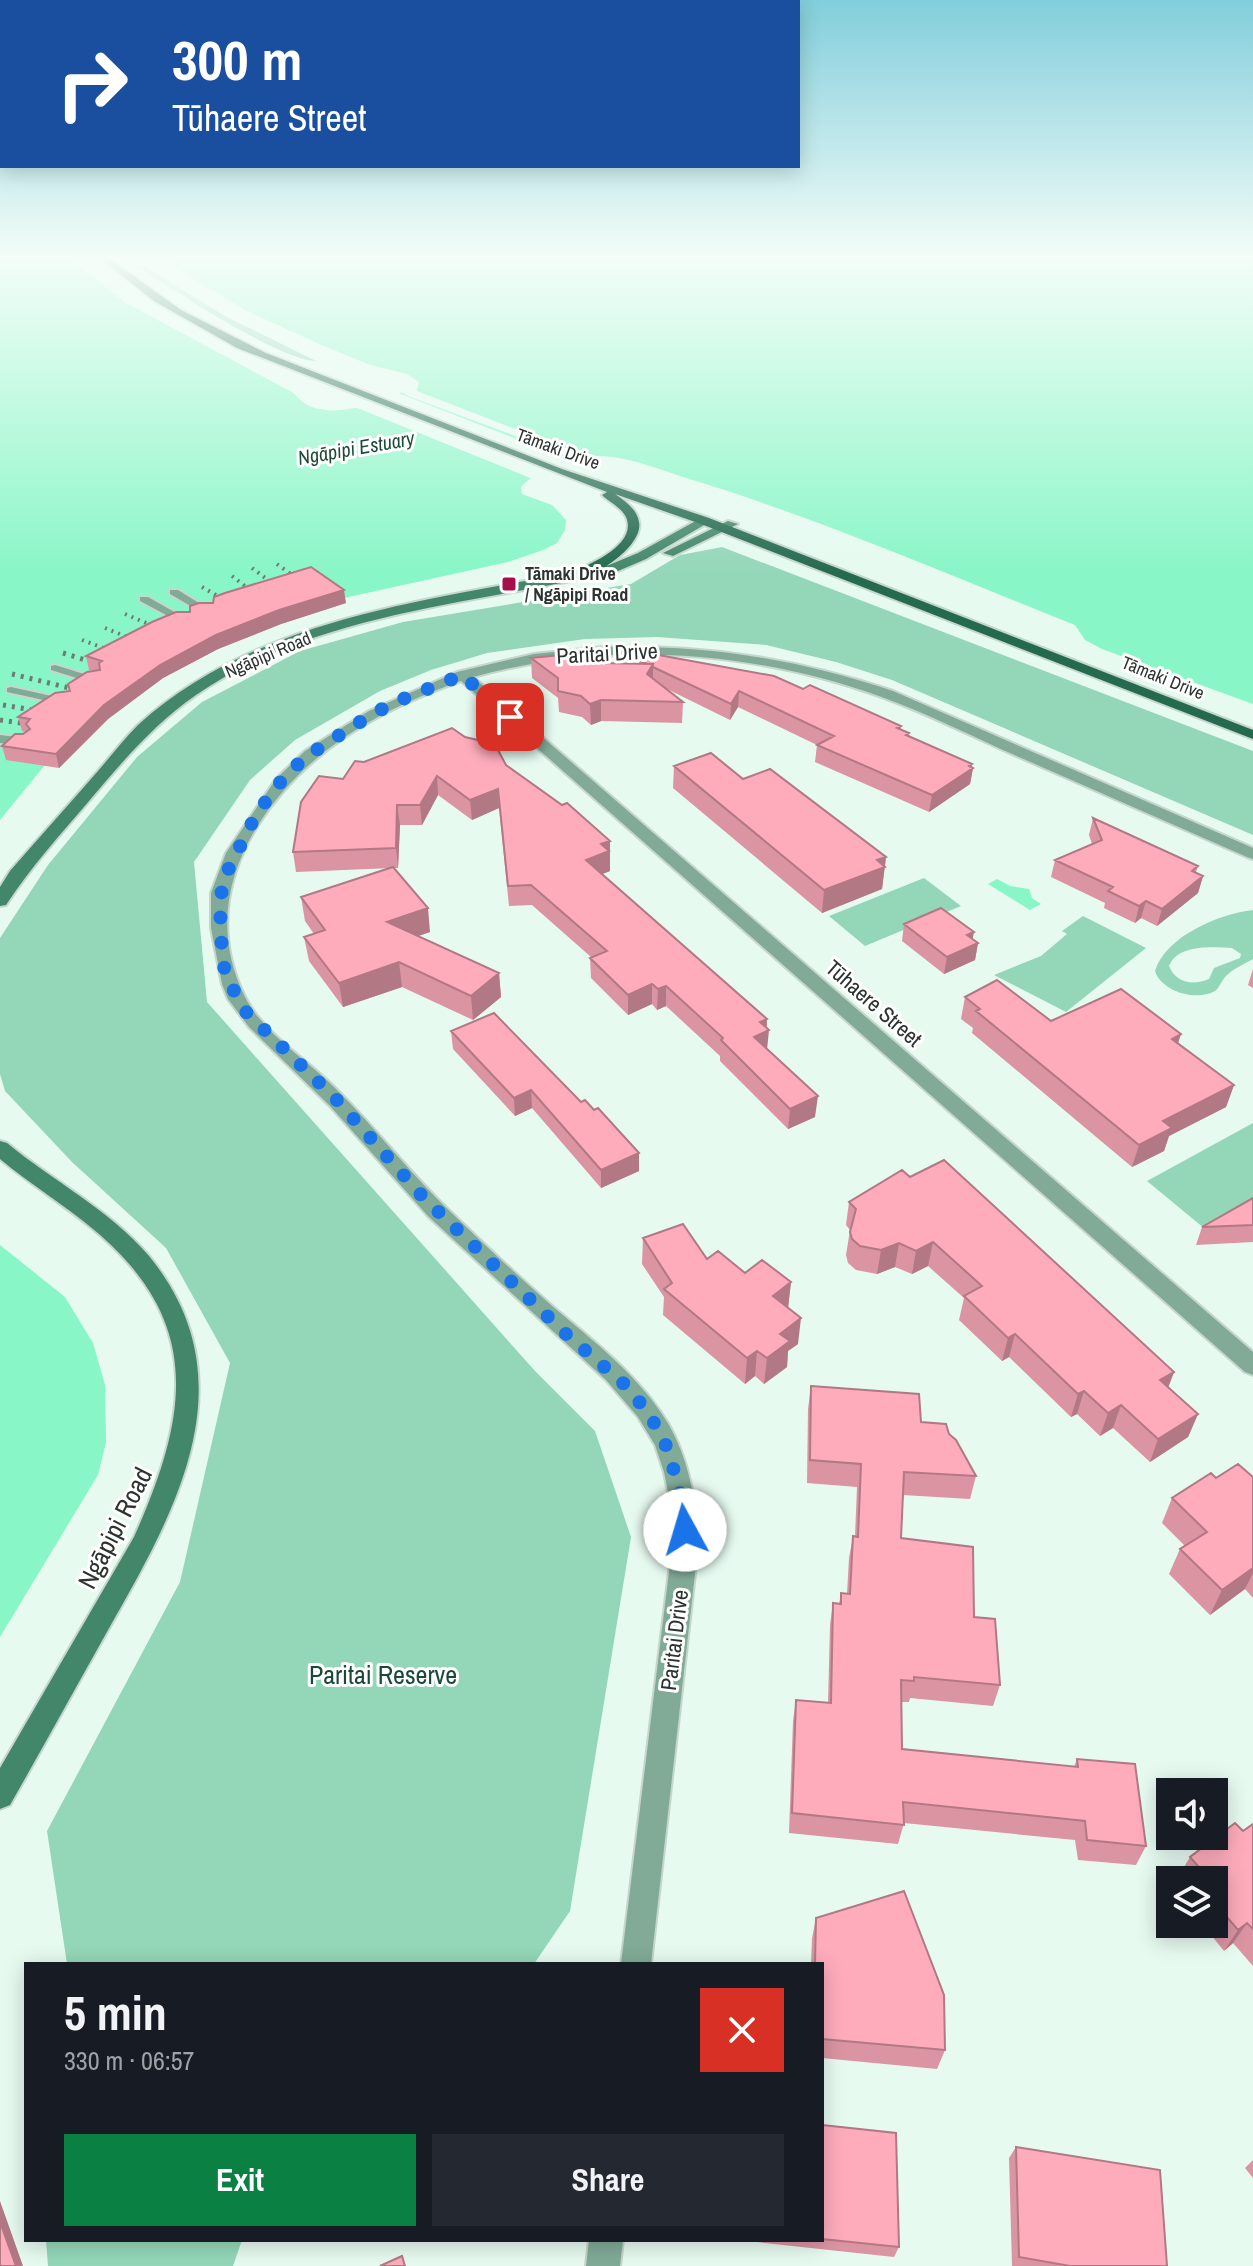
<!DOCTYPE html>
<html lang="en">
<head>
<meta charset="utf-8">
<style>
  :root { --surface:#171b24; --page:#242831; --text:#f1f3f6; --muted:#9ea1a6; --accent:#0b8043 }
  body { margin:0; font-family:"Archivo Narrow",sans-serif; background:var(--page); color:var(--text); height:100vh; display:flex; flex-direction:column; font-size:30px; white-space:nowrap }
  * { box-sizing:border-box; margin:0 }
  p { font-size:26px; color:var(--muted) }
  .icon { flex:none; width:44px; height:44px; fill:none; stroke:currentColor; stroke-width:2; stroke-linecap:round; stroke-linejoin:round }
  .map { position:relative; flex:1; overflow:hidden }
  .side { position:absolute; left:24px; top:1962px; width:800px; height:280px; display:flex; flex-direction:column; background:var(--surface); border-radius:0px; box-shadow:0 4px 20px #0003 }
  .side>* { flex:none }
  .hud { position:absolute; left:0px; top:0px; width:800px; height:168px; box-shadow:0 4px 20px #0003; background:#1a4fa0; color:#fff; overflow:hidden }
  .buttons { position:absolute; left:1156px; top:1778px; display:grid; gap:16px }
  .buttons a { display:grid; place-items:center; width:72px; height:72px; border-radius:0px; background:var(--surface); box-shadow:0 4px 20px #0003; font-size:40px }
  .pin { position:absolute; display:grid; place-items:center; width:68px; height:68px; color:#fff; margin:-34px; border-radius:16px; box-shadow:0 4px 12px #0006 }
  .me { position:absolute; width:88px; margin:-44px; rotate:354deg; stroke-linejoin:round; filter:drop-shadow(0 0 6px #0008) }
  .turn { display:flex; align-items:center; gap:28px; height:168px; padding:0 40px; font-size:36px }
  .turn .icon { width:104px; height:104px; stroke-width:2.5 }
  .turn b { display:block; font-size:56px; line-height:68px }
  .round { display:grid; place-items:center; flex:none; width:84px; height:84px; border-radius:0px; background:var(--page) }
  .head { display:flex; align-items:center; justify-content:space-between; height:136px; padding:0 40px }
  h1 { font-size:48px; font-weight:800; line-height:60px }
  .cta { display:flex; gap:16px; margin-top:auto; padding:16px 40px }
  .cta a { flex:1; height:92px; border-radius:0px; background:var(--accent); color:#fff; font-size:32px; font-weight:800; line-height:92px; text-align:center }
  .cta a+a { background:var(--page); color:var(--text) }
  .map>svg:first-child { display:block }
</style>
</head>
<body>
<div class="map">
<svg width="1253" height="2266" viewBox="0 0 1253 2266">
  <rect width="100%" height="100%" fill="#e6faf0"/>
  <path fill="#94d7b8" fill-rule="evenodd" d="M137,266L145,267L225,316L316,361C283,362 169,288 137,266Z
    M722,547L1253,751V835L892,680L836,662L766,645L657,637L585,639L487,653L431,670L380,691L295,740L250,780L194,862L207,1002L535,1371L595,1431L631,1537L570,1911L534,1964H67L47,1831L180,1582L230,1363L166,1248L72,1162L5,1091L0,1074V938L48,865L137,757L202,702L300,651L403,622L631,584L680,555Z
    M924,878L961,906L865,946L829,916Z
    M1253,910V959C1244,964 1233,969 1226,976C1221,981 1220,987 1215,991C1196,1002 1161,991 1155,971C1166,936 1219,914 1253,910ZM1232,948L1241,954L1240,958L1214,968L1209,979C1193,986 1176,983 1169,966C1178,944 1212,947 1232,948Z
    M1083,916L1146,948L1066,1012L994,975L1041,956L1067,934L1062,931Z
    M1253,1123V1209L1210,1233L1147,1181Z
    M46,2240H242L233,2266H48Z"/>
  <path fill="#89f6c7" d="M0,256H66L126,303L292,392C298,397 304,405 312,407C342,418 382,400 410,389L398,378L360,371L144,256H1253V704L1102,649L1085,640L1075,625C949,575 823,520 693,480C663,471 629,456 598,456C579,456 532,472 521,487L522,494L552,505L566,520L565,530L557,543L543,550L508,562L303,607L194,651L58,749L0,820Z
    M997,879L1010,886L1029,889L1032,898L1041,904L1030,910L988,884Z
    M0,1245L65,1297L93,1343L105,1385L106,1442L98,1475L0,1637Z"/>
  <path fill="#e6faf0" d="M142,256H161L191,278L247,311L317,343L370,365L407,374L419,382L417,391L590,458L583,461L408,396L397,389L405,386L396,382L352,372L218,307Z
    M393,391L578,463L535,480L350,405Z"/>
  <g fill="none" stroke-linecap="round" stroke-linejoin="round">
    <g stroke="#c5d6cd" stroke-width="4">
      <path id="lane" d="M170,590H178L215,613L206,615L170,594Z
        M140,597H148L192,622L183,624L140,601Z
        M55,665L100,679L102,681L96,684L51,670V666Z
        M11,687L70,700L72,702L66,705L7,692V688Z
        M0,735L25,738L31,742L25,746L0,743Z"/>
    </g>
    <g stroke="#c5d6cd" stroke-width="4">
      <path id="street" d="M603,647C707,645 794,658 893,691L1253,848V859L1247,857C1171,824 1095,790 1019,757C973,737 927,713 879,696C750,650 606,640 473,677L1253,1352V1375L1245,1372L461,681C379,710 306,750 258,825C224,879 216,938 245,997C263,1033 306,1059 334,1087C377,1129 413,1178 458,1219C488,1248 519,1277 551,1305C593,1341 640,1376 669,1425C690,1463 697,1504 698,1547L651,1964H621L672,1547L670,1502L664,1472L655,1445L638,1417L606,1380L428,1216L330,1106L249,1027L228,999L222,984L211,928V893L226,853L276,779L305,751L369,711L457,672L534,654Z
        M589,2240H623L620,2266H586Z"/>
    </g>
    <g stroke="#c5d6cd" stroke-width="4">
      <path id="secondary" d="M701,518L711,521L646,559L618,571C478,604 318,611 196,695C154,724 122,762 89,801C60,835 31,867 6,905L0,906V887L10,871C39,838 69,804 98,771C111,756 124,739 138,725C263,611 452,598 609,565L638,553Z
        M728,521L738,524L673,556L663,553Z
        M0,1141L7,1143C53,1181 110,1210 149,1256C251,1381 175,1512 108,1630C75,1689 43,1747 10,1805L0,1809V1768L134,1537C188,1416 205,1322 93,1229C63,1204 30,1184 0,1159Z"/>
    </g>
    <g stroke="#c5d6cd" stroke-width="4">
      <path id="primary" d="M97,256H106L181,310L266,353L562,469L709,518L1253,730V739L701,524L615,494C625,501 637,509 639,522C644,546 592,581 571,579V573C590,564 638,545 626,517C621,507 609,502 602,495L607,492L237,348L154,301Z"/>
    </g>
    <use href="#lane" fill="#81ab97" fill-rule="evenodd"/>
    <use href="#street" fill="#81ab97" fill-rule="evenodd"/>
    <use href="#secondary" fill="#43876a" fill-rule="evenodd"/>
    <use href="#primary" fill="#246a4f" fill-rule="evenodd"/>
    <path stroke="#6f7b75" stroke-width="4" stroke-dasharray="2 5" stroke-linecap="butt" d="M277,564L303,583
      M252,568L280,589
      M232,576L258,596
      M202,587L232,604
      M125,614L165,631
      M105,628L142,643
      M82,640L117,653"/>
    <path stroke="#6f7b75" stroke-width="5" stroke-dasharray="3 6" stroke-linecap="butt" d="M112,651L119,654
      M63,653L101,665
      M12,674L82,691
      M3,705L50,713
      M0,720L34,725"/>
  </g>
  <path fill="#da94a2" d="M213,603H346L281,624L218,649L163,678L108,719L59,768L6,760L2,746L26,732L22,731L18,717L70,691L93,671L89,670L86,656Z
    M531,658L599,663H639V660L803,689L901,726V730L909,733L908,736L973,768L970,784L929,812L815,762L817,745L738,707L730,720L665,688L683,702L682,723L601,721L591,725L582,717L559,712L558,698L532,678Z
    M364,762L506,765L610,841V871L602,874L767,1019V1049L815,1117L788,1129L720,1061V1056L666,1006L657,1010L652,1004L628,1015L591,978L590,958L591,957L532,905L509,906L499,808L472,820L438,795L422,825H400L398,868H393L430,932L418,936L499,973L501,997L473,1020L402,987L343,1007L309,961L304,937L314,934L305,921L301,897L392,868L296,872L293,852L343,779Z
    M674,766L743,779L886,857L882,889L822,913L673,788Z
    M1093,818L1198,866L1196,872L1203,876L1198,893L1157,926L1141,918L1135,923L1104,908L1105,903L1051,877L1055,860L1092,844L1089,835Z
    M904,924L972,939L978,943L975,960L944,974L902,941Z
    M1253,969V988L1248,985Z
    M965,997L1051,1021L1178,1043L1234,1085L1226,1107L1169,1136L1164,1151L1132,1167L972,1033L973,1028L961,1019Z
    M451,1031L639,1153V1171L601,1188L532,1108L515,1116L453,1049Z
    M910,1177L1174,1372L1168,1387L1198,1414L1188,1437L1150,1462L1113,1428L1100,1436L1077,1414L1071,1417L1009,1357L1002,1361L959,1320L964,1298L928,1266L912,1274L895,1267L877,1274L856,1270L848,1263L846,1255L850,1230L846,1225L849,1202Z
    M1253,1198V1242L1196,1245L1202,1227Z
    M643,1238L745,1273L791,1282L788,1308L798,1344L788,1351L787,1367L764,1384L755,1376L745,1384L663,1315L664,1297L642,1264Z
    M811,1386L921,1422L949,1434L976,1476L970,1499L903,1495L901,1538L974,1617L1000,1685L993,1706L910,1698L909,1702H901L902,1749L1074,1767L1077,1759L1146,1846L1136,1865L1078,1860L1075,1840L904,1823L898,1844L789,1833L793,1721L796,1700L828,1703L830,1625L833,1603L839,1604L841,1593L847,1594L849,1558L853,1536H855L857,1487L807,1483L808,1409Z
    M1252,1477H1253V1598L1245,1589L1210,1615L1169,1574L1180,1549L1185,1546L1162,1523L1172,1498L1216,1478Z
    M1253,1824V1966L1233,1943L1224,1951L1202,1924H1214V1880H1179L1177,1879L1190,1857L1243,1831Z
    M816,1918L945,2050L937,2069L822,2058V1964H811L812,1938Z
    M822,2125L899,2247L894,2257L747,2241V2240H822Z
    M1016,2147L1167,2266H1012L1009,2158Z
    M1253,2160V2178L1245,2168Z"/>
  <path fill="#b27884" d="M344,590L346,603L281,624L218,649L163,678L108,719L59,768L56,754L104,705L160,665L216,635L279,610Z
    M653,664V684L647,674Z
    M739,691L738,707L730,720L731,704Z
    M601,700V721L591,725L590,704Z
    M972,764L971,769L973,768L970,784L929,812L932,795Z
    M437,776L438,795L422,825L420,805Z
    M498,789L499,808L472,820L470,800Z
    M397,805L400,825L398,868L396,848Z
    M610,841V871L587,880L586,860L601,844Z
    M886,857L882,889L822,913L824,890L877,860Z
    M1203,876L1198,893L1157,926L1162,909Z
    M1146,901L1141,918L1135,923L1139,906Z
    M428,908L430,932L390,946L387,922Z
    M974,932L971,946L978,943L975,960L944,974L947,957L967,935Z
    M399,962L402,987L343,1007L339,983Z
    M499,973L501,997L473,1020L471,996Z
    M652,984V1004L628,1015V995Z
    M666,986V1006L657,1010L658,989Z
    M767,1019L766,1031L769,1030L767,1050L754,1037L760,1022Z
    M1181,1034L1174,1056L1172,1039Z
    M1234,1085L1226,1107L1169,1136L1164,1151L1132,1167L1139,1145L1163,1121Z
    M531,1090L532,1108L515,1116L514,1098Z
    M818,1096L815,1117L788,1129L790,1109Z
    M639,1153V1171L601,1188V1170Z
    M933,1242L928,1266L912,1274L916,1251Z
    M899,1243L895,1267L877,1274L881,1250Z
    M791,1282L788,1308L773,1296Z
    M801,1318L798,1344L788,1351L787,1367L764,1384L767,1358L780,1334Z
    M1015,1334L1009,1357L1002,1361L1008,1338Z
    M757,1351L755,1376L745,1384L747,1358Z
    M1174,1372L1165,1396L1160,1380Z
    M1084,1391L1077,1414L1071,1417L1078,1394Z
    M1121,1405L1113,1428L1100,1436L1108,1413Z
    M1198,1414L1188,1437L1150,1462L1158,1439Z
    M1253,1568V1573L1245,1589L1210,1615L1222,1590Z
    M1247,1923L1233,1943L1224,1951L1238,1930Z
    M0,2201L23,2266H16L0,2222Z"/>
  <path fill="#feacbc" stroke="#b27884" stroke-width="2" d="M311,567L344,590L279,610L216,635L160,665L104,705L56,754L2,746L15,734H23L30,729L26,724L30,719L18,717L55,693L70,691L68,684L87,672L100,670L99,663L102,661L86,656L152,622L176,612H190V606L199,603H213L214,597L225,593Z
    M642,652L774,676L803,689L810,685L901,726L897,728L909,733L906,735L972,764L969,766L973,768L932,795L817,745L834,736L739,691L731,704L653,667V664H647L639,660Z
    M571,654L599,663L653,664L647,674L683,702L601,700L590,704L581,696L558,691V678L531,658Z
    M452,728L465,737L482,741L498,750L506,765L562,805L567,803L610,841L601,844L609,851L586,860L767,1019L760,1022L769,1030L754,1037L818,1096L790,1109L721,1040L723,1038L666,986L658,989L652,984L628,995L590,958L607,951L531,885L508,886L498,789L470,800L437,776L420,805H397L396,848L293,852L301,802L319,776L343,779L355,761L364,762Z
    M711,753L743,779L770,769L886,857L877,860L885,867L824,890L674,766Z
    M1093,818L1198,866L1192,871L1203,876L1162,909L1146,901L1139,906L1108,891L1113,887L1055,860L1102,840Z
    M393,867L428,908L387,922L499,973L471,996L399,962L339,983L304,937L325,930L301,897Z
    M941,908L974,932L967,935L978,943L947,957L904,924Z
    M997,980L1051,1021L1121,989L1181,1034L1172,1039L1234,1085L1163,1121L1172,1128L1139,1145L976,1011L980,1009L965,997Z
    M494,1013L581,1102L585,1100L594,1110L598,1108L639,1153L601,1170L531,1090L514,1098L451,1031Z
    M944,1160L1174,1372L1160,1380L1198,1414L1158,1439L1121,1405L1108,1413L1084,1391L1078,1394L1015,1334L1008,1338L964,1296L982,1286L933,1242L916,1251L899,1243L881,1250L860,1246L852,1239L850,1232L856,1209L849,1202L902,1170L910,1177Z
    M1253,1198V1225L1202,1227Z
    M683,1224L707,1259L718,1251L745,1273L762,1260L791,1282L773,1296L801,1318L780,1334L790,1341L767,1358L757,1351L747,1358L664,1289L672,1283L643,1238Z
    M811,1386L919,1394L921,1422L946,1424L949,1434L956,1440L976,1476L904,1472L901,1538L973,1547L974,1617L995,1619L1000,1685L914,1677V1681L901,1680L902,1749L1078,1767L1077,1759L1135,1764L1146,1846L1087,1840L1085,1821L903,1802L904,1825L792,1813L796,1700L831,1703L833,1603L841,1604V1593L850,1594L853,1536L858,1537L861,1464L810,1460Z
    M1238,1464L1253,1477V1568L1222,1590L1180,1549L1207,1532L1172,1498L1211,1473L1216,1478Z
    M1235,1823L1243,1831L1253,1824V1929L1247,1923L1238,1930L1214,1902V1898L1220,1893L1214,1885V1880H1210L1190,1857Z
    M904,1891L944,1995L945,2050L822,2039V1964H815L816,1918Z
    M822,2125L896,2133L899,2247L822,2239Z
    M1016,2147L1160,2170L1167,2266H1070L1019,2257Z
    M0,2222L16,2266H0Z
    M402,2256L405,2266H380Z"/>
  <linearGradient id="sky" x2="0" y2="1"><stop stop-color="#82cedb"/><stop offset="0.45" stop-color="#f4fdf8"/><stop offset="1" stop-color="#f4fdf8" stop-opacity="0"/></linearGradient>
  <rect width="1253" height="573" fill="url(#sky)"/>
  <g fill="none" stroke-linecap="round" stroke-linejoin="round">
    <path stroke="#1a73e8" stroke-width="14" stroke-dasharray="0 25.2" d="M510,717L462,675L393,703L366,718L307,756L285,776L257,813L222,882L220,928L225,975L246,1012L335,1098L423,1197L566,1334L631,1390L661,1433L670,1456L685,1513V1530"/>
  </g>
  <rect fill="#a40e49" stroke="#fff" stroke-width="3" x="501" y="576" width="16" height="16" rx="4"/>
  <g text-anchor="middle" stroke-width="6" stroke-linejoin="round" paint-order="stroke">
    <g font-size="18" fill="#2c3430" stroke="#fff">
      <text transform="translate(558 449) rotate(20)" y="6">Tāmaki Drive</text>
      <text transform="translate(268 655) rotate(-23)" y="6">Ngāpipi Road</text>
      <text transform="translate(1163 678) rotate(22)" y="6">Tāmaki Drive</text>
    </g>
    <g font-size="18" font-weight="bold" fill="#2c3430" stroke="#fff" text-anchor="start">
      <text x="525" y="580">Tāmaki Drive<tspan x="525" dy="21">/ Ngāpipi Road</tspan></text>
    </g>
    <g font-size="20" font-style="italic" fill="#1d4b38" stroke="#fff">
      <text transform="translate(356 448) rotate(-10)" y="7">Ngāpipi Estuary</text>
    </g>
    <g font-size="22" fill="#2c3430" stroke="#fff">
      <text transform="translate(607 653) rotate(-3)" y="8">Paritai Drive</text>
      <text transform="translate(874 1003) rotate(41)" y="8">Tūhaere Street</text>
      <text transform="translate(674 1640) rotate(-83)" y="8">Paritai Drive</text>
    </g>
    <g font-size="26" fill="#2c3430" stroke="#fff">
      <text transform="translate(115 1528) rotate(-63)" y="9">Ngāpipi Road</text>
    </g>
    <g font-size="26" fill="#1a4936" stroke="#fff">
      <text x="383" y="1684">Paritai Reserve</text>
    </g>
  </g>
</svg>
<div class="buttons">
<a><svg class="icon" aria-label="sound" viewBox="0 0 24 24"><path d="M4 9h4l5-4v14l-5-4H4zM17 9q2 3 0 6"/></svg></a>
<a><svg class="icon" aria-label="layers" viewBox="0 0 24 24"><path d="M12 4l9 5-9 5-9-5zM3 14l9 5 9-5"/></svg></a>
</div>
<div class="pin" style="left:510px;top:717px;background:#d93025"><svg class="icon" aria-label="arrive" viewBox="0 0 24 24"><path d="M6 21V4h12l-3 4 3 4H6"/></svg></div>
<svg class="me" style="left:685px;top:1530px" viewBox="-20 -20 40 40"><circle r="19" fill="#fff"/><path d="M0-13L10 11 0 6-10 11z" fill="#1a73e8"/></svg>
<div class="hud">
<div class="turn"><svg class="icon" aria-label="right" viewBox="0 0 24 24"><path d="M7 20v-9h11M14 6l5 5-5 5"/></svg><div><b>300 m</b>Tūhaere Street</div></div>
</div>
<section class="side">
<div class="head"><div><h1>5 min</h1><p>330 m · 06:57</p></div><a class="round" style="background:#d93025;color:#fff"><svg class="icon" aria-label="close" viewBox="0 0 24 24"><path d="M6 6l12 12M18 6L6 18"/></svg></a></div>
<div class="cta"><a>Exit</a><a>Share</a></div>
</section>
</div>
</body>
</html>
